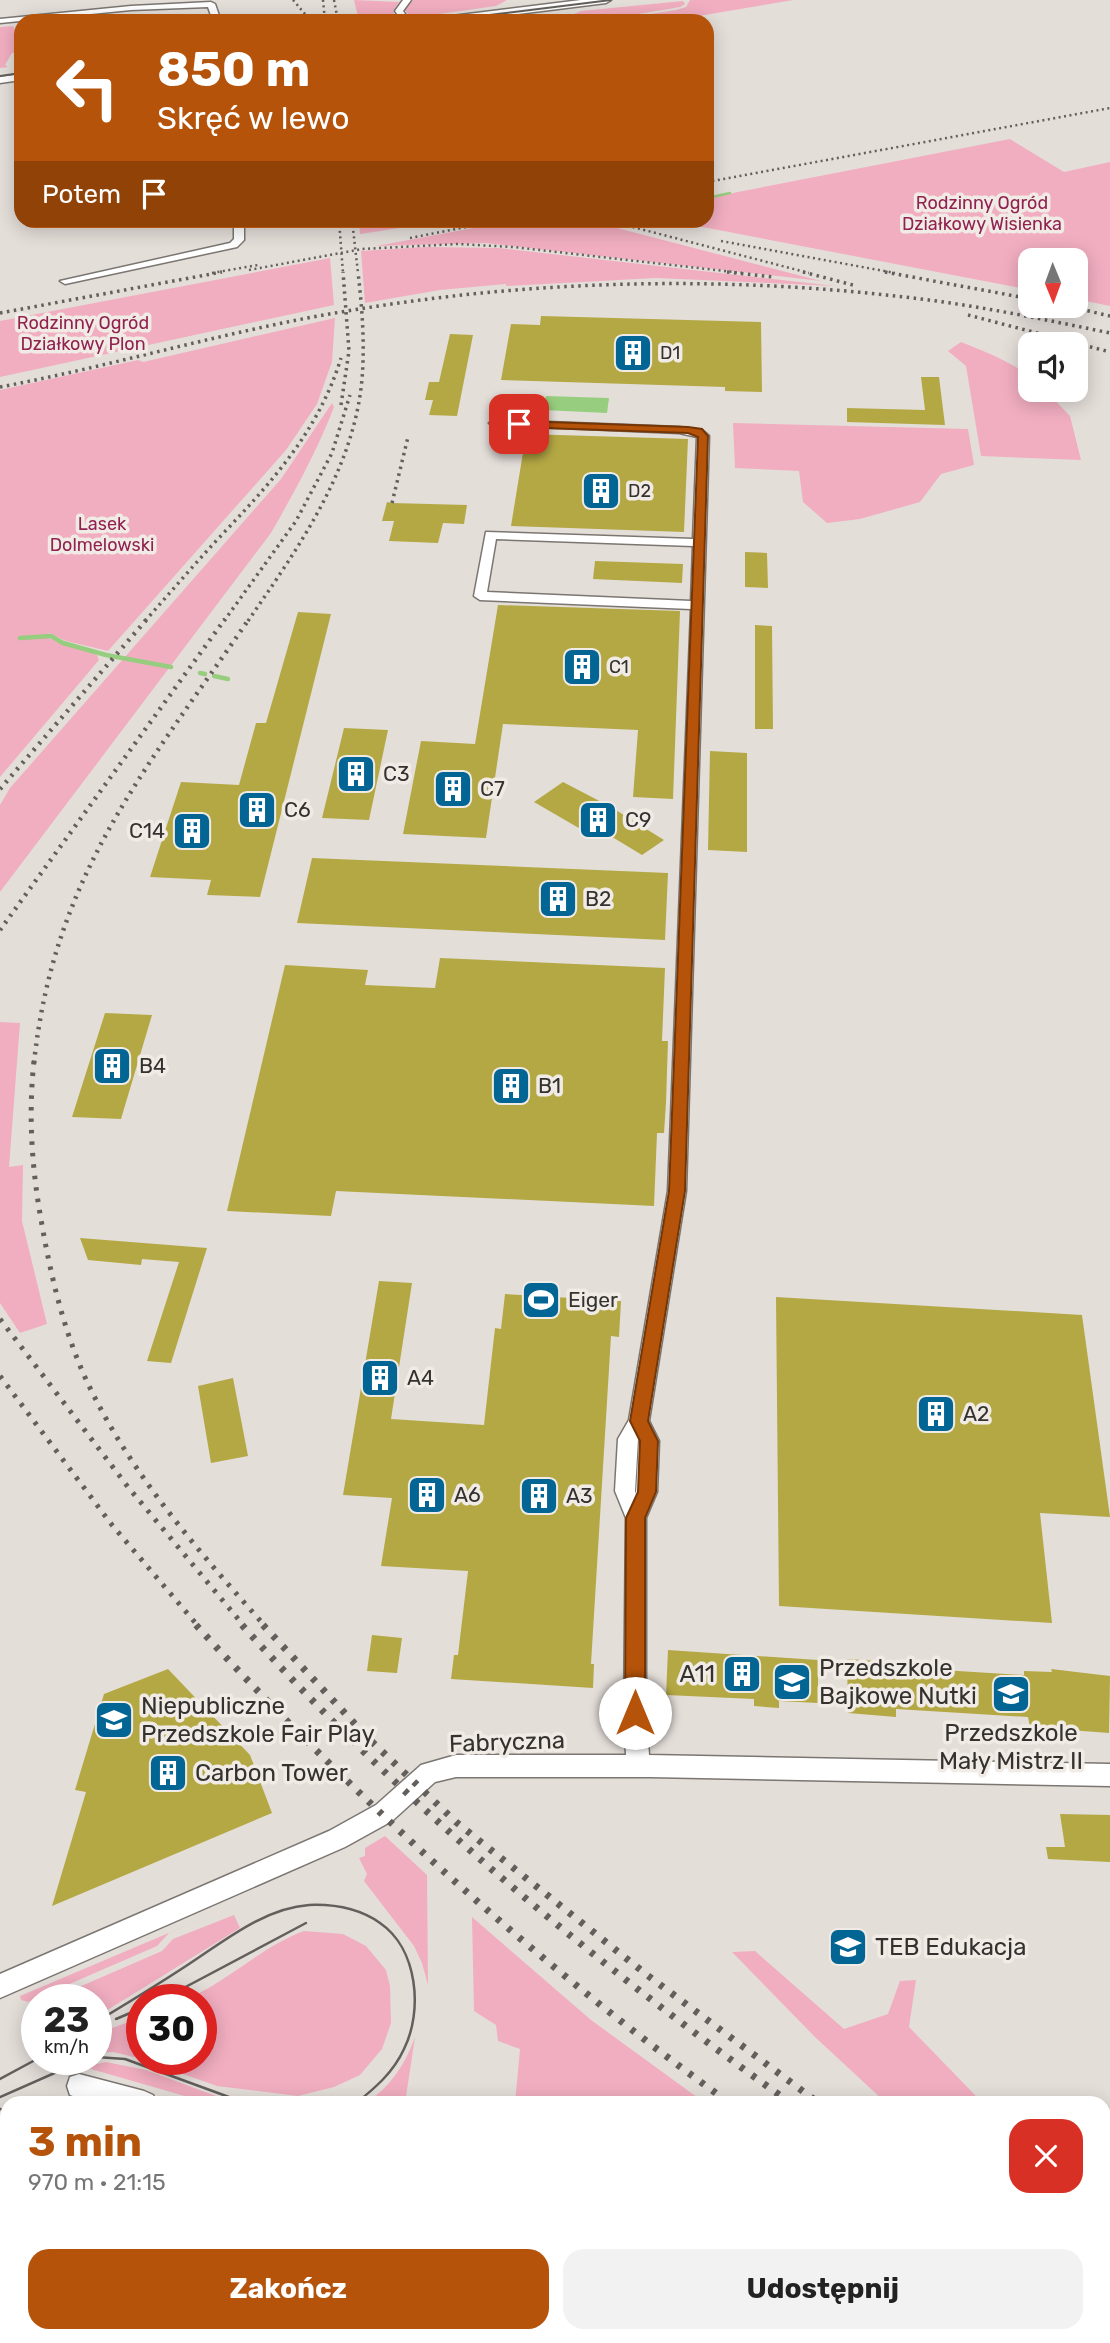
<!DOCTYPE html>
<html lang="pl">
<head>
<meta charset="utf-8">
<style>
  :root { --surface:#fff; --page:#f2f2f2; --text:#222; --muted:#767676; --accent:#b45309 }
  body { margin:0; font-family:Rubik,sans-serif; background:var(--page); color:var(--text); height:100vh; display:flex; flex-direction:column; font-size:26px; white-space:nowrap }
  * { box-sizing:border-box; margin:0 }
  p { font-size:23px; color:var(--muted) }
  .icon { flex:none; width:38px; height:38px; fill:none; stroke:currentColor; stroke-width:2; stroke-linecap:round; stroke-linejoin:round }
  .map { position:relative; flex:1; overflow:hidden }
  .details { position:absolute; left:0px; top:2096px; width:1111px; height:247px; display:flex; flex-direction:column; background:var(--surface); border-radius:21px 21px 0 0; box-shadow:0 4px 18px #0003 }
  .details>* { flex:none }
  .top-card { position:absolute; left:14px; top:14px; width:700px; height:214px; border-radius:21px; box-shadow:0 4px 18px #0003; background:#b45309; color:#fff; overflow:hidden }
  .needle { width:46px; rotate:179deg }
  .fabs { position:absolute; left:1018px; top:248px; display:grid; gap:14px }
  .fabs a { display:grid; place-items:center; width:70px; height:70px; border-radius:14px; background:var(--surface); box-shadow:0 4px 18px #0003; font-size:35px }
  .speed { position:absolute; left:21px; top:1984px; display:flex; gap:14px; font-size:35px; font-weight:700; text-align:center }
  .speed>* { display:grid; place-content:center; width:91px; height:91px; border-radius:50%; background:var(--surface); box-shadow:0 4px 18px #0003; line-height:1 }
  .speed small { font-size:18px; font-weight:400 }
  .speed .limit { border:10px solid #d22; background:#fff; color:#111 }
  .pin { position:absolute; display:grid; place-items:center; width:60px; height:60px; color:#fff; margin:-30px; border-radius:14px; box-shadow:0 4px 10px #0006 }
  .me { position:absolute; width:77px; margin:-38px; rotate:0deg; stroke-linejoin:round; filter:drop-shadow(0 0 5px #0008) }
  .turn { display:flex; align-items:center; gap:24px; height:147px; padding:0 28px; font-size:32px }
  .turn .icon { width:91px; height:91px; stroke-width:2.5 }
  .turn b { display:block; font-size:49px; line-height:60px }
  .then { display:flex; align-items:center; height:66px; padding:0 28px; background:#0003; gap:14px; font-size:26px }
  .round { display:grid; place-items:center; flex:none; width:74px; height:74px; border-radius:21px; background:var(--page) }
  .head { display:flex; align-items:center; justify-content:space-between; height:119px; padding:0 28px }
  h1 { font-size:42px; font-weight:700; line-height:52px; color:var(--accent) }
  .button { display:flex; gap:14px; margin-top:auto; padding:14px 28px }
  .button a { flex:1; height:80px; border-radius:21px; background:var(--accent); color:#fff; font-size:28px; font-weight:700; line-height:80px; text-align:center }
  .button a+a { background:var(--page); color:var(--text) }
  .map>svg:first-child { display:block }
</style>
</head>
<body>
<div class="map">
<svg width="1110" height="2343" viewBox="0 0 1110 2343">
  <rect width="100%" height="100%" fill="#e4ded9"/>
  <path fill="#f1aec1" d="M354,0L399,2L393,11L397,20L359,21Z
    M413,0H507L496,6L411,18L405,10Z
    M690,0H793L669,21H606L676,10L686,7Z
    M683,1L685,4L680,7L597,21H558L581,11Z
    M13,26L21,42V53H12L5,65L8,67L0,68V27Z
    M1010,139L1064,172L1110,162V306L1076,299V261H1031V290L671,221L707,220V198Z
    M359,220H445V221L360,234Z
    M517,220L590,221L821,281L485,243L376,246Z
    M426,247L499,248L835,286L656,278L506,286V284L440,290L365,303L361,251Z
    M330,258L334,305L0,377V321Z
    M335,318L332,362L317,404L286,450L108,651L66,641L49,633L48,638L97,655L99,660L0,777V390L138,360L143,362Z
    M961,342C986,352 1009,361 1031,377V390H1045L1070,416L1081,460L981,456L966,366L948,351Z
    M332,403L334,407C317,451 295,491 271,533L0,892V805L10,788L281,479Z
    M733,423L968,429L974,465L941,474L920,502L860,519L827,523L803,502L799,471L735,468Z
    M0,1022L20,1023L9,1167L23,1165L22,1221L47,1324L20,1333L0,1303Z
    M385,1836L427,1875L428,1985L422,1963L414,1946L364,1881L367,1874L359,1858L365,1856V1848Z
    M230,1907L169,1933L157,1946L28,2002L21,2000L20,1996Z
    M234,1915L240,1928L96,2017V2000H49L162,1951L173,1939Z
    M472,1917L591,2020L705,2103H515L520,2049L498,2041L496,2025L474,2011Z
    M304,1931L343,1934L366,1946L386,1970L390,1986L391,2023L382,2049L360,2075L334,2087L298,2096L217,2086L143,2060H201V2000H184C227,1983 260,1947 304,1931Z
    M755,1951L844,2029L888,2014L900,1981L916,1980L909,2027L975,2095L976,2103L888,2104L884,2101L815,2037L732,1952Z
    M142,2017V2059L113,2052L96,2053V2034Z
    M415,2037L405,2103H366C390,2087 405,2065 415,2037Z
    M106,2062L146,2070L235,2103H209L84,2067Z"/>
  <path fill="#96cd7e" d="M546,396L609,398L607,413L543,410Z"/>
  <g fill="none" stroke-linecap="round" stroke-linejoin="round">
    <path stroke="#96cd7e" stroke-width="2.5" d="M707,198L730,193"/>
    <path stroke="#96cd7e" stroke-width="4.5" d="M20,638L51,636L63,643L106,655L171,667
      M200,673L205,674
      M214,676L228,679"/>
  </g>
  <path fill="#b4a844" d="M541,316L761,322L762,392L725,391V387L501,380L511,324L540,325Z
    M450,334L473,335L457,416L429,415L433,400H425L429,382H439Z
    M921,377H939L945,425L847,422V408L925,410Z
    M526,434L688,439L684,532L511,526Z
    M387,502L392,503L467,505L464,524L443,523L438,543L389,541L394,521H382Z
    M745,552L767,553L768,588L745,587Z
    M595,561L683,564L682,583L593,579Z
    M498,605L680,611L673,799L633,797L638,730L503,724L486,838L403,834L421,741L475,744Z
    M298,612L331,614L260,897L207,895L211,880L150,877L181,782L239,785L256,723H266Z
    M755,625L772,626L773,729H755Z
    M344,728L388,730L369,820L322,818Z
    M710,751L747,753V852L708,850Z
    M563,782L611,807L664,840L642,855L604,832L596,838L534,802Z
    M312,858L668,873L665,940L297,923Z
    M440,958L665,968L662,1041H668L666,1103L664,1133H657L654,1206L336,1191L331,1216L227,1211L285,965L368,970L365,985L435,988Z
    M105,1013L152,1015L121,1119L72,1117Z
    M80,1238L207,1248L171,1363L147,1361L179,1262L142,1259L141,1265L88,1260Z
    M379,1281L412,1283L391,1419L484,1425L495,1328L501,1329L505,1294L621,1301L619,1337L611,1336L591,1664H594L593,1688L451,1679L454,1655H458L468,1571L381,1566L392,1498L343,1495Z
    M776,1297L1082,1315L1110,1517L1040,1513L1052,1623L779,1606Z
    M233,1378L248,1456L211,1463L198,1386Z
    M372,1635L402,1638L397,1673L367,1671Z
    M668,1650L818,1660V1703L779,1701V1708L754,1706V1699L666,1695Z
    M847,1659L894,1662V1667L1024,1675V1671L1052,1672L1051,1669L1110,1676L1109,1733L1030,1727L1028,1717L896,1709V1717L848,1713Z
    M168,1669L250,1755L272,1813L52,1906L86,1792L75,1790L104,1694Z
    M1060,1814L1110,1815V1862L1048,1859L1046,1847H1065Z"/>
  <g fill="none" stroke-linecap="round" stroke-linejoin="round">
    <g stroke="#7b7671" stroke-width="3">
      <path id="minor" d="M403,0H411L403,11L410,21H402L395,11Z
        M211,2L215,4L221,21H213L208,7L131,10L0,23V19L131,6Z
        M234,220H244V240L237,247L65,284L60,281L230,243L234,239Z
        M495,420L679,427L702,430L709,436L686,1191L649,1421L659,1441L657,1492L646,1518V1713L649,1755L1110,1764V1786L650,1777H456L435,1782L392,1821L345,1847L0,1998V1974L329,1831L376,1805L421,1765L456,1755H626L624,1713L626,1518L615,1491L618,1439L629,1420L668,1191L691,609L480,600L474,596L486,532L693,539L697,437L679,433L491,425L489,423ZM496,539L693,546L691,601L487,592ZM638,1439L639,1441L636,1494L635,1491Z
        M79,2074L144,2091L153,2095L156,2104C127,2104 98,2106 70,2095L67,2086L70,2077Z
        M1006,2336H1054L1056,2343H1008Z"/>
    </g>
    <g stroke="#7b7671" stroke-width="3">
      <path id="major" d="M581,0H611L606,3L462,21H431L436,18Z
        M21,74V80L0,83V77Z"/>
    </g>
    <use href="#minor" fill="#fff" fill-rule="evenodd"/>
    <use href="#major" fill="#fff" fill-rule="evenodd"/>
    <path stroke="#635f5c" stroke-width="2" d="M440,21L611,0
      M0,76L21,73"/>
    <path stroke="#635f5c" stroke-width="2.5" d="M161,2000L306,1923
      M116,2019L142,2008
      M96,2022C126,2004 157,1985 186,1966C223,1942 264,1908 309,1905C334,1904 360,1909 380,1923C418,1949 423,2011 404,2049C393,2073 375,2088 355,2104
      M96,2057L125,2059L248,2104
      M0,2079L37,2059
      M0,2097L84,2060
      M0,2109L7,2111
      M0,2123L7,2125
      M735,2336L758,2343
      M786,2336L808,2343"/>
    <path stroke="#635f5c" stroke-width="2.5" stroke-dasharray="2 3.5" stroke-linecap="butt" d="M293,0L311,21
      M323,0L325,21
      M334,0L338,21
      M707,182L1110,108
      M339,220L343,273
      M352,220L358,273
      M606,220L809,273
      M410,238L502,220
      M721,241L895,273
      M249,270L362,249L458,244L513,247L742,273
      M212,273L258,265"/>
    <path stroke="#635f5c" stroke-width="3.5" stroke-dasharray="2.5 4.5" stroke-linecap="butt" d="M727,272L773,277
      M803,272L853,285
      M885,272L1031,299
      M1067,306L1110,316
      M0,313L222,272
      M968,315L1110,352
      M0,387C117,365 230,330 347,311C537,279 730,275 921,299C985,307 1047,320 1110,333
      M341,405L349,351L343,272
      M392,503L408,437
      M145,621C169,594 192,567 216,541C269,485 318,433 341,358
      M224,621L296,521L332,453L350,395
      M248,621C298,548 354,470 362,379C365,344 362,307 358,272"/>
    <path stroke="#635f5c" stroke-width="4.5" stroke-dasharray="2.5 6" stroke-linecap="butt" d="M0,789L147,619
      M0,930L225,619
      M34,1063C54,874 147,768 249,619"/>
    <path stroke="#635f5c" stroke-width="5" stroke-dasharray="3.5 8" stroke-linecap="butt" d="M34,1061C28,1116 32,1171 42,1225C52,1282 66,1340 92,1392C135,1479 201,1554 265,1626
      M0,1319L128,1487L244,1626
      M0,1376L112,1525L198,1626"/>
    <path stroke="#635f5c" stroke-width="7" stroke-dasharray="4.5 10" stroke-linecap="butt" d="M196,1625C356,1800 539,1966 731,2104
      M242,1625C405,1807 593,1962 792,2104
      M263,1625L368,1738L456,1822L647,1975L820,2104
      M1104,2272L1110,2275
      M1104,2290L1110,2293
      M1104,2330L1110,2333"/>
  </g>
  <path fill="#b45309" stroke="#753606" stroke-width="2" d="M519,421L688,427L702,429L708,436L685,1191L648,1421L658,1441L656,1492L645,1518V1713L642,1719L635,1722L628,1719L625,1713L626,1518L638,1492L640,1441L630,1421L669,1191L698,437L688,433L516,427L514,424Z"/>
  <defs>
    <g id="building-square" transform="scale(2.0125)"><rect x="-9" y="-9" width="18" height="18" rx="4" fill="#026594" stroke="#f1ebe6"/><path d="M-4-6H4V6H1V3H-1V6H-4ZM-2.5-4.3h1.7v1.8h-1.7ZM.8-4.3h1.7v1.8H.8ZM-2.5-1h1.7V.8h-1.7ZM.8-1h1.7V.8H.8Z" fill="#fff"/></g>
    <g id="stadium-square" transform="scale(2.0125)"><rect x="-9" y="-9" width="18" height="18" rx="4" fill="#026594" stroke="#f1ebe6"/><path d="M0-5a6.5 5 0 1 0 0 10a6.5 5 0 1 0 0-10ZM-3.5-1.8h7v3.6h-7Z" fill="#fff"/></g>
    <g id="school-square" transform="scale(2.0125)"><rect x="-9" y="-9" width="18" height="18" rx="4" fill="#026594" stroke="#f1ebe6"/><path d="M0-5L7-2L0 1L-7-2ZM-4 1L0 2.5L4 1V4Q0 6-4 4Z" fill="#fff"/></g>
    <g id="university-square" transform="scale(2.0125)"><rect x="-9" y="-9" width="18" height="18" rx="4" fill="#026594" stroke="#f1ebe6"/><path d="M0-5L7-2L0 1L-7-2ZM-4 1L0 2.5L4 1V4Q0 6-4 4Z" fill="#fff"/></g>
  </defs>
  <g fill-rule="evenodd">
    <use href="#building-square" x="633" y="353"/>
    <use href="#building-square" x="601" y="491"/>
    <use href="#building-square" x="582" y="667"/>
    <use href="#building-square" x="356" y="774"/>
    <use href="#building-square" x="453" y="789"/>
    <use href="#building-square" x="257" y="810"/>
    <use href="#building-square" x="598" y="820"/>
    <use href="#building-square" x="192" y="831"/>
    <use href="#building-square" x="558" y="899"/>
    <use href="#building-square" x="112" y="1066"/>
    <use href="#building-square" x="511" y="1086"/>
    <use href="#stadium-square" x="541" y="1300"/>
    <use href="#building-square" x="380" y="1378"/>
    <use href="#building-square" x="936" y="1414"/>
    <use href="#building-square" x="427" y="1495"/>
    <use href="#building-square" x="539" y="1496"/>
    <use href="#building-square" x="742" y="1674"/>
    <use href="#school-square" x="792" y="1682"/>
    <use href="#school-square" x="1011" y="1694"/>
    <use href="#school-square" x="114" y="1720"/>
    <use href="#building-square" x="168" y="1773"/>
    <use href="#university-square" x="848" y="1947"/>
  </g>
  <g text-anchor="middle" stroke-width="7" stroke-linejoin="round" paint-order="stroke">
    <g font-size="18" fill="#912250" stroke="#f1ebe6">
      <text x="982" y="209">Rodzinny Ogród<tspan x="982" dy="21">Działkowy Wisienka</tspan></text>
      <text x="83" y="329">Rodzinny Ogród<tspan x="83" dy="21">Działkowy Plon</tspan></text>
      <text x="102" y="530">Lasek<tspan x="102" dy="21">Dolmelowski</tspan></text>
    </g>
    <g font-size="18" fill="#34312f" stroke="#f1ebe6" text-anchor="start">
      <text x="660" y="359">D1</text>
      <text x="628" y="497">D2</text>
      <text x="609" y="673">C1</text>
    </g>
    <g font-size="21" fill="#34312f" stroke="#f1ebe6" text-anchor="start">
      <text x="383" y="781">C3</text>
      <text x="480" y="796">C7</text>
      <text x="284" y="817">C6</text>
      <text x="625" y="827">C9</text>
      <text x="165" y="838" text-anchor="end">C14</text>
      <text x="585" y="906">B2</text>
      <text x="139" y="1073">B4</text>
      <text x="538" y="1093">B1</text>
      <text x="568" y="1307">Eiger</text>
      <text x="407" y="1385">A4</text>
      <text x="963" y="1421">A2</text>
      <text x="454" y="1502">A6</text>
      <text x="566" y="1503">A3</text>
    </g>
    <g font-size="24" fill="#34312f" stroke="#f1ebe6" text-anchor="start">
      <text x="819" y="1676">Przedszkole<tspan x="819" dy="28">Bajkowe Nutki</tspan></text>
      <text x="715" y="1682" text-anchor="end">A11</text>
      <text x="141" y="1714">Niepubliczne<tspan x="141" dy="28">Przedszkole Fair Play</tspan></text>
      <text x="1011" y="1741" text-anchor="middle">Przedszkole<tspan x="1011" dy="28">Mały Mistrz II</tspan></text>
      <text x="195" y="1781">Carbon Tower</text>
      <text x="875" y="1955">TEB Edukacja</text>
    </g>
    <g font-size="24" fill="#34312f" stroke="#f1ebe6">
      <text transform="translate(507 1742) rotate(-2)" y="8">Fabryczna</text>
    </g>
  </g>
</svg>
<div class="fabs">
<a><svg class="needle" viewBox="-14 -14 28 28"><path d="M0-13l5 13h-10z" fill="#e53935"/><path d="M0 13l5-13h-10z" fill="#767676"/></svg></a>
<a><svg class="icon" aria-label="sound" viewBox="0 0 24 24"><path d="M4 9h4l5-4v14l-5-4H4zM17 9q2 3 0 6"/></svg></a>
</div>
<div class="speed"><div>23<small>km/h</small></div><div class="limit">30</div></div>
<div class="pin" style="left:519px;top:424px;background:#d93025"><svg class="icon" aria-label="arrive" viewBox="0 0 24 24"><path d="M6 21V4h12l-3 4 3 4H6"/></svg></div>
<svg class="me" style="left:635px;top:1713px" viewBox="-20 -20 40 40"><circle r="19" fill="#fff"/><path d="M0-13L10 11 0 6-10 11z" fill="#b45309"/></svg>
<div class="top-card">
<div class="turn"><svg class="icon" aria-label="left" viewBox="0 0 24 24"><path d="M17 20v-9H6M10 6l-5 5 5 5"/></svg><div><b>850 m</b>Skręć w lewo</div></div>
<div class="then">Potem<svg class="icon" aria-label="arrive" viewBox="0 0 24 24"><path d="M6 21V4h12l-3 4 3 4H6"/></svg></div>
</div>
<section class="details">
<div class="head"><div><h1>3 min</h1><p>970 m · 21:15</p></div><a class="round" style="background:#d93025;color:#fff"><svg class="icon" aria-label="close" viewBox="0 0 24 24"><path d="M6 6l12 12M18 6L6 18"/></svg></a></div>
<div class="button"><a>Zakończ</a><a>Udostępnij</a></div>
</section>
</div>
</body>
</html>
